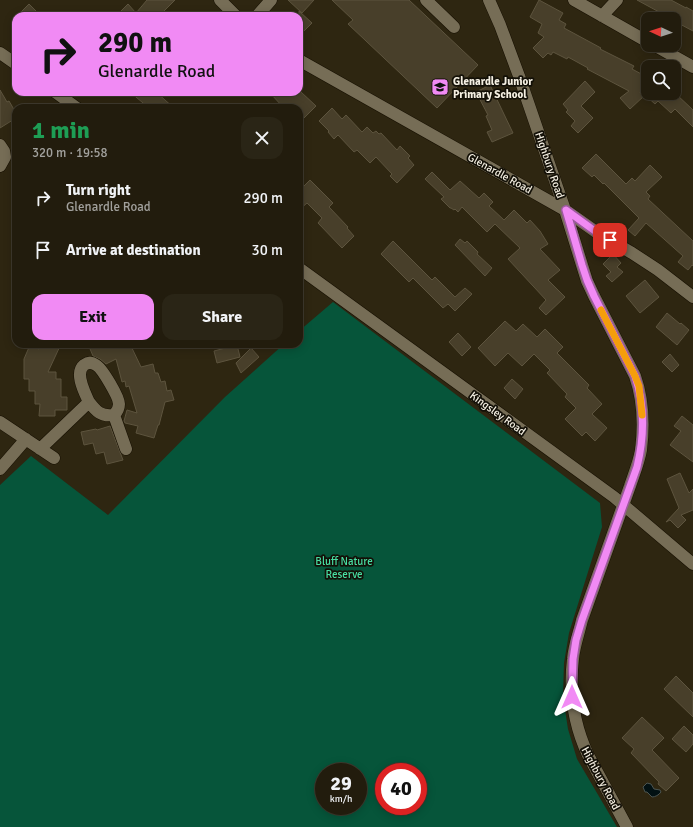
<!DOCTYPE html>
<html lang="en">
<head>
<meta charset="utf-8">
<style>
  :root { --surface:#221c0d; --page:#2a2516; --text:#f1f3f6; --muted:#a2a19d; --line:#3f3a2e; --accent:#f18af4 }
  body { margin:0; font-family:Signika,sans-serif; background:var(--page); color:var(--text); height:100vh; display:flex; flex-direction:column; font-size:15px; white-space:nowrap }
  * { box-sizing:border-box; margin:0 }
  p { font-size:13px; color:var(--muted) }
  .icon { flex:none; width:22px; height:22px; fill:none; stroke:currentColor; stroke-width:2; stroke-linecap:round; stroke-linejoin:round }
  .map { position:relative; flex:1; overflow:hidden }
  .sheet { position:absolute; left:12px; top:104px; width:291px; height:244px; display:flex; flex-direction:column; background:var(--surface); border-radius:12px; box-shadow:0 2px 10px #0003,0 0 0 1px var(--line) }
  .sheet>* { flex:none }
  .top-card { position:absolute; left:12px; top:12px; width:291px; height:84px; border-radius:12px; box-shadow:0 2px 10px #0003,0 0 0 1px var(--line); background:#f18af4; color:#111; overflow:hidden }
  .needle { width:26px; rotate:273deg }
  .fabs { position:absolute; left:641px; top:12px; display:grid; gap:8px }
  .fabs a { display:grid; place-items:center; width:40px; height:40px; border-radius:8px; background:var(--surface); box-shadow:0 2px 10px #0003,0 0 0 1px var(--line); font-size:20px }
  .speed { position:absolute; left:315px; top:763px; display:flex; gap:8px; font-size:20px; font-weight:700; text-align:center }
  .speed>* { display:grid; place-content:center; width:52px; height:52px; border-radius:50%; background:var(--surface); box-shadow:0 2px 10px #0003,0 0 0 1px var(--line); line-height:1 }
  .speed small { font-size:10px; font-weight:400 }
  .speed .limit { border:6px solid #d22; background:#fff; color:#111 }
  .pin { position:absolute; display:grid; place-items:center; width:34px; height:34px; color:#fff; margin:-17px; border-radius:8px; box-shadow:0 2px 6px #0006 }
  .me { position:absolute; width:44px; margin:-22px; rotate:0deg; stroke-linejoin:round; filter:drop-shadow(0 0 3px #0008) }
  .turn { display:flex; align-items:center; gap:14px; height:84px; padding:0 20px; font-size:18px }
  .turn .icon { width:52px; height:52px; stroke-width:2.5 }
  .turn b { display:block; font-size:28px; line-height:34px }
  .round { display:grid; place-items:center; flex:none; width:42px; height:42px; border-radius:12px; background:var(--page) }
  .head { display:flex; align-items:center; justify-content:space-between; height:68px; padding:0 20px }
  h1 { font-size:24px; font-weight:800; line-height:30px; color:#1e9e55 }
  .action { display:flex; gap:8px; margin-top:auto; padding:8px 20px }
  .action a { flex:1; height:46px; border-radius:12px; background:var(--accent); color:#111; font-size:16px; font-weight:800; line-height:46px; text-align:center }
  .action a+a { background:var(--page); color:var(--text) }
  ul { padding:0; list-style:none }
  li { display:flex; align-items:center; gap:12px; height:52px; padding:0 20px }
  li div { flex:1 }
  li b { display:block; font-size:15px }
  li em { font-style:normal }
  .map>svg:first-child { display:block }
</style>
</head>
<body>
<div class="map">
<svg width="693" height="827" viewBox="0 0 693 827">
  <rect width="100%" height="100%" fill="#2e2611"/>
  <path fill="#06553a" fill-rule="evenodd" d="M333,302L600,503L602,527L569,633L564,663L563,697L568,729L577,759L617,827H0V485L31,456L108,515L225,397L284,344H299V331ZM324,772H358V806H324ZM384,772H418V806H384Z"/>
  <path fill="#021113" stroke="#4b5451" d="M647,783L651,784L654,789L660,790L661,792C659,795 655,797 652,797L647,792H645L643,787Z"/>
  <path fill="#483f2a" stroke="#5d543e" d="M147,0H175L159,16H116L128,4L136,13Z
    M288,0H314L302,13Z
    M332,0H409L478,65L437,108L348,24L353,20Z
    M539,0L563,13L559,20L566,24L564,28L601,48L600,49L634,66L632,69L645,76L644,77L647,79L640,93H675L693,110V127L675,109L671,113L658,101L655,104L645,95L630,109L620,98L629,91L587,69L588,68L568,57L567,59L553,52L551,55L548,53L543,58L533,48L544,37L538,33L542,24L530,17Z
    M637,0H671L686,8V7L693,11V31L678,23L674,19H672Z
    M29,4L41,16H17Z
    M299,11L312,23L299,36Z
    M585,81L595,92L581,106L593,118L578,133L571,126L575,121L566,112L568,110L563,104Z
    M490,85L513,133L492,142L487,132L492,130L486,116L488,115L476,92Z
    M0,90L7,102L9,101L16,113V118L0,128Z
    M130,92H156L174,108H149Z
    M269,92H301L316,106L299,123V108H284Z
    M332,108L342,119L346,115L362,132L367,127L373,133L376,131L379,134L381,133L397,150L400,146L410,156L408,158L414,165L397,183L390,176L392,174L376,157L370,163L357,150L354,152L338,135L334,139L328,132L329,131L319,121Z
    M596,154L626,184L632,178L635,181L650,165L662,177L646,192L650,196L648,199L693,241V266L692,265L688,270L678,262L683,256L646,223L635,236L628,230L639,218L604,183L603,184L594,175L592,177L582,168Z
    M432,172L450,190L460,181L479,198L484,193L493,202L489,206L504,220L514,210L527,223L530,220L540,231L548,244L540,249L560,270L548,280L565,297L546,315L539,308L546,300L508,259L520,248L495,224L487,232L462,207L458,212L455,209L454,210L451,208H450L441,199L444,197L425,179Z
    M310,180L333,203L329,207L348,227L347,228L354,236L342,248L318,223L322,218L307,203L299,210V191Z
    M460,239L465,243L467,241L478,252L477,254L492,268L485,276L455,245Z
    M393,241L432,280L435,277L455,297L465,288L472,294L455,311L448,304L443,308L413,278L409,282L381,254Z
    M613,254L621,263L617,267L623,272L612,282L606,276L611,272L603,264Z
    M645,280L659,297L640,313L626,296Z
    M667,313L680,324L681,323L689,330L677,345L656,327Z
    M505,321L516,331L523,324L537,337L545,329L563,347L557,353L589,385L587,388L602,404L592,414L607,428L595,441L586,432L582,436L565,419L576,408L565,397L567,394L547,373L550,370L534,354L522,366L508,353L495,366L478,348Z
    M458,333L471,347L462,356L449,342Z
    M42,344H61L48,372H56V379H61V397H67V410H55V416H39L40,404H35V391H29V379H24V359L30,345L39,349Z
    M88,344H130L141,367L153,364L155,373H158L161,382L165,381L167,391L171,390L174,400L165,402L159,425H158L154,438L136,433L138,426L125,423L124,421L127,410L137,413L129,386L126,387L125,381L122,382L116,359L106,364L100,359L93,356Z
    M237,345L240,357L217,363L214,351Z
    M251,348L259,357L241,373L236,363Z
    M670,354L679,365L672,372L662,362Z
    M512,379L523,389L515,399L504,388Z
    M682,416L693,425V462L670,445L681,431L674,426Z
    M110,426L123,460L107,464L104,452L96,454L93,443L84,445L81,432L96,429L97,430Z
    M680,473L689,493L693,489V510L681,515L686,520L678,528L670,520L666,522L679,508L667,479Z
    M676,676L693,693V717L664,689Z
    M642,717L664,738L652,750L679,778L666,791L658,784L659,782L631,753L634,749L622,738Z
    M684,726L693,735V744L686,752L672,739Z"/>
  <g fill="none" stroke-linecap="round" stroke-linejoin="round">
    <g stroke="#160f00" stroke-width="13">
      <path id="minor" d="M220,0L236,16
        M426,0L454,27
        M489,0L500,25L519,76L565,210L582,265L587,281L594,296L635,376C643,399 644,426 641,450C639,462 634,474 630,486L582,620C579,633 574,646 573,659C569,692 574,725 588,755L627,827
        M574,0L648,42
        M257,16L271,0
        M602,16L617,0
        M654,45L693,67
        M0,53L16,64
        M299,60L565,210L599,234L632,253L658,270L693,297
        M55,92L77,108
        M0,145L4,151L5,157L0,166
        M299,268L614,497L693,564
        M89,402C85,393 74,373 84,365C88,362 92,362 96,365C102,368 119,397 119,404C119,409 117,412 114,415
        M0,422L54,458
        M40,449L89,402C96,411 101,417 114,415L126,449
        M0,469L26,439"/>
    </g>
    <use href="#minor" stroke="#766d56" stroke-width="12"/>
  </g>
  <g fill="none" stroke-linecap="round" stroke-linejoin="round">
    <g stroke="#9d5a9f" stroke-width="10">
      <path id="route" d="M572,697L573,659L576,640L582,620L637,467C644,438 645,405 635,376L594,296L587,280L582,265L566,210L599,234L610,240"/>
    </g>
    <use href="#route" stroke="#f18af4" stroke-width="7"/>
    <path stroke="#f59e0b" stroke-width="7" d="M601,310L635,376L639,386L642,415"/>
  </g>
  <defs>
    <g id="school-square" transform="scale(0.9)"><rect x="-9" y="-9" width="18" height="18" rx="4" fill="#f18af4" stroke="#131007"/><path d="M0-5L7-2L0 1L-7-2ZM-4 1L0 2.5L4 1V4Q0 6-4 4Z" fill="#111"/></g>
  </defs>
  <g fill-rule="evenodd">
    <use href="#school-square" x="440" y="87"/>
  </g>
  <g text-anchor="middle" stroke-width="3.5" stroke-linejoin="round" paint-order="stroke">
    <g font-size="11" font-weight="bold" fill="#f4efe2" stroke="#131007" text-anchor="start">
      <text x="453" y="85">Glenardle Junior<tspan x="453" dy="13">Primary School</tspan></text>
    </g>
    <g font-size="11" fill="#f4efe2" stroke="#131007">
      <text transform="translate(550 165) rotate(71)" y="4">Highbury Road</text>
      <text transform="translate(500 173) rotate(29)" y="4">Glenardle Road</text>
      <text transform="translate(498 413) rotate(36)" y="4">Kingsley Road</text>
      <text transform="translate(601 778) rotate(62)" y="4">Highbury Road</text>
    </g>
    <g font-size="11" fill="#48dfa3" stroke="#131007">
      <text x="344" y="565">Bluff Nature<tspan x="344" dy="13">Reserve</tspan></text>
    </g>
  </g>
</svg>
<div class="fabs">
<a><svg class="needle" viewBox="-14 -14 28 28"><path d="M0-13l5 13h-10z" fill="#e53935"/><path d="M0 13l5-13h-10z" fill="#a2a19d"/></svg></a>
<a><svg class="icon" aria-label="search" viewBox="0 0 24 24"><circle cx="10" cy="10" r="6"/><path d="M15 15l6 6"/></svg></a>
</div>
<div class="speed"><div>29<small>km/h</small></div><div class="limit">40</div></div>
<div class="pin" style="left:610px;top:240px;background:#d93025"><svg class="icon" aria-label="arrive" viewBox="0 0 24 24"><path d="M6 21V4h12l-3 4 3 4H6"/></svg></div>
<svg class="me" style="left:572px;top:697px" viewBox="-20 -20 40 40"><path d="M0-17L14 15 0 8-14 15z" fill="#f18af4" stroke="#fff" stroke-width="4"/></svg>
<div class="top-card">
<div class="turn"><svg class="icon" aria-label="right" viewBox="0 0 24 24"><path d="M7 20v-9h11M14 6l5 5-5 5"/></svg><div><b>290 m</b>Glenardle Road</div></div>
</div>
<section class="sheet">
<div class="head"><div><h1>1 min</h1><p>320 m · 19:58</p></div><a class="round"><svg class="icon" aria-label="close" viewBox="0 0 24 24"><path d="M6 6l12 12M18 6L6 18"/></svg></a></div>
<ul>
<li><svg class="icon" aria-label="right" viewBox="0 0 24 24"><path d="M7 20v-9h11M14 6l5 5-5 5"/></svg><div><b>Turn right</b><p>Glenardle Road</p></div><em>290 m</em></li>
<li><svg class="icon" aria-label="arrive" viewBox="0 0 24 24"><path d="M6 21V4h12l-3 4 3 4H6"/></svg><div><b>Arrive at destination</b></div><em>30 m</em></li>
</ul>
<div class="action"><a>Exit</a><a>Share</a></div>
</section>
</div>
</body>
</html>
